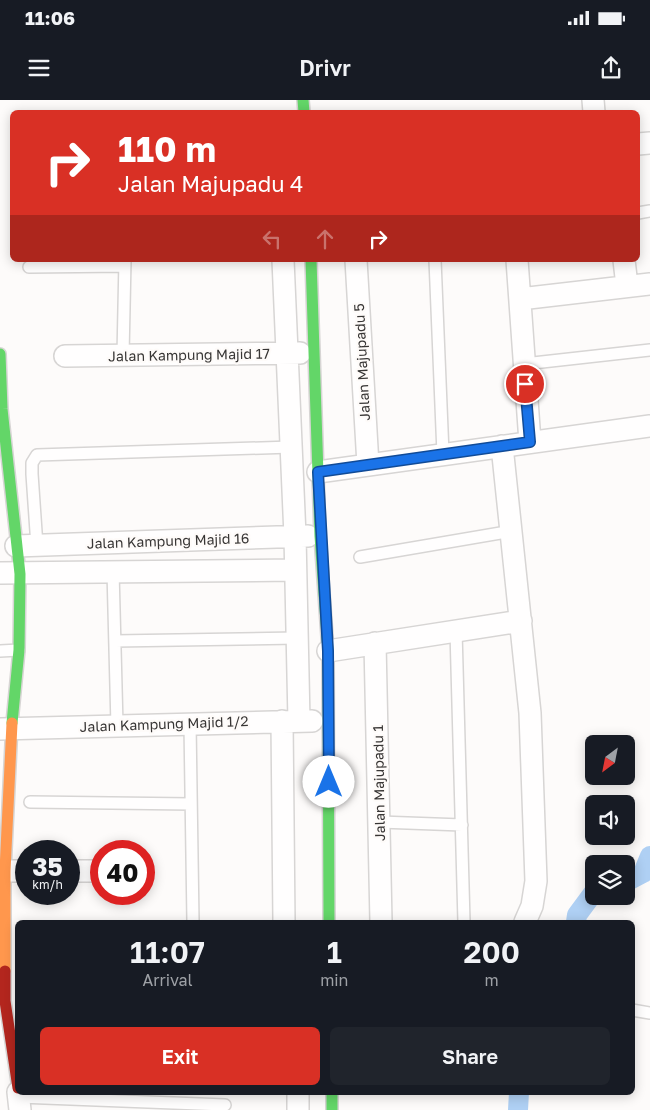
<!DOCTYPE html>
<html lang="en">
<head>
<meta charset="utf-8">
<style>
  :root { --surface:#171b24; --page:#20242c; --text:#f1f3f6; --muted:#9ea1a6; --accent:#d93025 }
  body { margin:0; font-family:"Golos Text",sans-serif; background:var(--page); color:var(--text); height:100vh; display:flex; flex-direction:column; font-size:19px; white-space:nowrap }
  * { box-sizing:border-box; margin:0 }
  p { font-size:16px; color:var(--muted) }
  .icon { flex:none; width:28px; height:28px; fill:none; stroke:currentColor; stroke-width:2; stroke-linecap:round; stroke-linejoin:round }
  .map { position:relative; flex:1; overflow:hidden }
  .side { position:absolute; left:15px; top:820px; width:620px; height:175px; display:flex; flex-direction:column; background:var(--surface); border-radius:8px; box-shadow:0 2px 12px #0003 }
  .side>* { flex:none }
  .banner { position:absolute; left:10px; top:10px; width:630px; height:152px; border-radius:8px; box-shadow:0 2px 12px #0003; background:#d93025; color:#fff; overflow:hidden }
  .needle { width:32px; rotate:212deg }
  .tools { position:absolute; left:585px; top:635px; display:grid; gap:10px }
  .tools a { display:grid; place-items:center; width:50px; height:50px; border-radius:8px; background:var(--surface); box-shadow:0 2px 12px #0003; font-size:25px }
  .speed { position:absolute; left:15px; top:740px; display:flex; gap:10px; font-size:25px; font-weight:700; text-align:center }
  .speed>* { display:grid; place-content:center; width:65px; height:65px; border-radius:50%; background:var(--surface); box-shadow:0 2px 12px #0003; line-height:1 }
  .speed small { font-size:12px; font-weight:400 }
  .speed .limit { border:8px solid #d22; background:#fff; color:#111 }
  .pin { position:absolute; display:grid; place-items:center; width:42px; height:42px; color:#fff; margin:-21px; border:2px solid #fff; border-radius:50%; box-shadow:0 1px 5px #0007 }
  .me { position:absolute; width:55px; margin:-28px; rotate:0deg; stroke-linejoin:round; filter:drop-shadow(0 0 4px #0008) }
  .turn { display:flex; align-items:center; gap:18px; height:105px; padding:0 25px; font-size:22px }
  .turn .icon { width:65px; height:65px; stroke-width:2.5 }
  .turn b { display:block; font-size:35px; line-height:42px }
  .lanes { display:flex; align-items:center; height:48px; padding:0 25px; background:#0003; justify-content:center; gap:25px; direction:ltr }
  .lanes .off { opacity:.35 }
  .eta { display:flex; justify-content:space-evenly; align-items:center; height:85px; text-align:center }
  .eta b { font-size:30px; font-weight:600; line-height:35px }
  .cta { display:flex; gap:10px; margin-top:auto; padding:10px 25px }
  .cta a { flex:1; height:58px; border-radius:8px; background:var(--accent); color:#fff; font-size:20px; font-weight:600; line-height:58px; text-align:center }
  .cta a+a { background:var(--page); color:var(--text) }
  .status { display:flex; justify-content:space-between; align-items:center; height:35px; padding:0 25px; background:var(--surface); direction:ltr }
  .status svg { height:14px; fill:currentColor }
  header { display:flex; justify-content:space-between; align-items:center; height:65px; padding:0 25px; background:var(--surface); font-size:22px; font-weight:600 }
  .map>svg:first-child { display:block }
</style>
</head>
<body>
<div class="status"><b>11:06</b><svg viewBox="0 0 49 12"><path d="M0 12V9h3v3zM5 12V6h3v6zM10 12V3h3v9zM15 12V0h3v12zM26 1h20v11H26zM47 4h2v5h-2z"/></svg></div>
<header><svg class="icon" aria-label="menu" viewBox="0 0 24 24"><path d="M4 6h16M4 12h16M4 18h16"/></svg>Drivr<svg class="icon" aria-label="share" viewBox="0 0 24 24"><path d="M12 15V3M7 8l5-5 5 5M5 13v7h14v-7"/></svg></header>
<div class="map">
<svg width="650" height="1010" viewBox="0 0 650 1010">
  <rect width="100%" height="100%" fill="#fdfbfa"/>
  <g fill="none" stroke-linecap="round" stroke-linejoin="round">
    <path stroke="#afd0f4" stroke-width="20" d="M626,782L643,773L650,756
      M576,822L577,815L594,792
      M518,1010L519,992"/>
    <g stroke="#d7d5d4" stroke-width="14">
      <path id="lane" d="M638,113L650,111
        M435,160L443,354
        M29,167L125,166
        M123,255L125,160
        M524,264L650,250
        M37,446L32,374V363L37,355L291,347
        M360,457L512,431
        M113,471L117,626
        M456,531L464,822
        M115,541L297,538
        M0,551L19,550
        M190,624L193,822
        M30,702L191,704
        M380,722L462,725
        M632,910L650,913
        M19,997L225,1005"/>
    </g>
    <g stroke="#d7d5d4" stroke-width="24">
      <path id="street" d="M593,0L594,12
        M638,44L650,43
        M283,160L295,436L299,621
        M356,160L368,365
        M517,160L530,342
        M624,160L627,186
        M520,199L650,184
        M65,256L300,253
        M502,346L530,613L536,781L532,806L525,822
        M318,372L650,326
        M16,446L308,436
        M0,473L295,470
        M375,543L381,822
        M328,551L521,521
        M282,621L284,822
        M0,629L312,621
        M5,771H26
        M69,771H101
        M18,992L20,1010
        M298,992V1010"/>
    </g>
    <g stroke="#d7d5d4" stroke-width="14">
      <path id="fast" d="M303,0L304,12
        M311,160L320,436L328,551L329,822
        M0,254L2,309L20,474L19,550L12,623
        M332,992V1010"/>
    </g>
    <g stroke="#d7d5d4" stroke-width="14">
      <path id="slow" d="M5,871V771L12,623"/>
    </g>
    <g stroke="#d7d5d4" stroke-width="14">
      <path id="jam" d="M5,871V901L18,988"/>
    </g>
    <use href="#lane" stroke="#fffefe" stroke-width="11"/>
    <use href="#street" stroke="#fffefe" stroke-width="21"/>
    <use href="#fast" stroke="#63d668" stroke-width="11"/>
    <use href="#slow" stroke="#ff974d" stroke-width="11"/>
    <use href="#jam" stroke="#b3261e" stroke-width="11"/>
  </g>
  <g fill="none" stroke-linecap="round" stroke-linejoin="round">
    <g stroke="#114b97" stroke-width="12">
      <path id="route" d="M329,682L328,551L318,372L530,342L525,284"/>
    </g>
    <use href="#route" stroke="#1a73e8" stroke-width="9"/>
  </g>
  <g text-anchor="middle" stroke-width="4.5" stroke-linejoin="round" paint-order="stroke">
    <g font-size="14" fill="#383635" stroke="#fefbf9">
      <text transform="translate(189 255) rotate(-1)" y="5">Jalan Kampung Majid 17</text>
      <text transform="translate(362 262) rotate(-93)" y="5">Jalan Majupadu 5</text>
      <text transform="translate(168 441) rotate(-2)" y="5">Jalan Kampung Majid 16</text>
      <text transform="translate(164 624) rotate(-2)" y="5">Jalan Kampung Majid 1/2</text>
      <text transform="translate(379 683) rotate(-91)" y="5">Jalan Majupadu 1</text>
    </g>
  </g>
</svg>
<div class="tools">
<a><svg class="needle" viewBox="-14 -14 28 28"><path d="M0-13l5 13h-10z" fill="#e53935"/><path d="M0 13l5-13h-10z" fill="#9ea1a6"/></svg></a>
<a><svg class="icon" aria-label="sound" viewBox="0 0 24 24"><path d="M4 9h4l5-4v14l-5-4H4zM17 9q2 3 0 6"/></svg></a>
<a><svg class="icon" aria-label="layers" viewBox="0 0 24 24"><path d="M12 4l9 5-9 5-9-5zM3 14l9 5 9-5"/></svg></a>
</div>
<div class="speed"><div>35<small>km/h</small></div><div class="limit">40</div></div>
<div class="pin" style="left:525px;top:284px;background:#d93025"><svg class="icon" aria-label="arrive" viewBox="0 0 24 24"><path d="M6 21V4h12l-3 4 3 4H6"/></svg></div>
<svg class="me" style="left:329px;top:682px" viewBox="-20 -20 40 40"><circle r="19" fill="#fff"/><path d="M0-13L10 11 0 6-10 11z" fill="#1a73e8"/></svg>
<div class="banner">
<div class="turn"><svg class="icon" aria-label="right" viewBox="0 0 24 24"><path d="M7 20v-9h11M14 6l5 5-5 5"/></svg><div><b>110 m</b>Jalan Majupadu 4</div></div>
<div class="lanes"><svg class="icon off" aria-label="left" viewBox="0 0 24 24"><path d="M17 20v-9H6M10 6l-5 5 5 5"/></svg><svg class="icon off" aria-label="ahead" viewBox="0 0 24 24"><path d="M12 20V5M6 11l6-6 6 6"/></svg><svg class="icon" aria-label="right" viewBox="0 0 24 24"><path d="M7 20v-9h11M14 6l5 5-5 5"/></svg></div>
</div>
<section class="side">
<div class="eta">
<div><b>11:07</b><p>Arrival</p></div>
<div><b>1</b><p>min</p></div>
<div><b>200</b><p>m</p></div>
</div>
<div class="cta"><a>Exit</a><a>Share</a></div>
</section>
</div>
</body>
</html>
